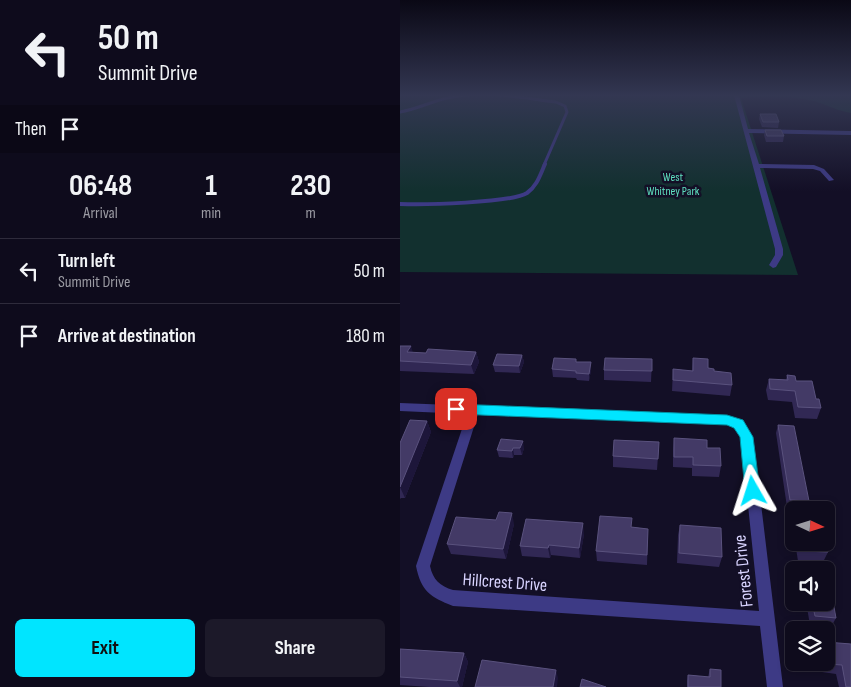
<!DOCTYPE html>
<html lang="en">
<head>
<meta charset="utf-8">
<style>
  :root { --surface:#0e0b1c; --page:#1c1929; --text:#f1f3f6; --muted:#9b9ba3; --line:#2e2b3b; --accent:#00e5ff }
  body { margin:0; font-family:"Sofia Sans Condensed",sans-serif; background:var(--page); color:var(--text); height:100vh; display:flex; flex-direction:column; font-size:19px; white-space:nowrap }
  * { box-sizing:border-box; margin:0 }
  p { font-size:16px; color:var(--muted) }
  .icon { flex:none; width:28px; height:28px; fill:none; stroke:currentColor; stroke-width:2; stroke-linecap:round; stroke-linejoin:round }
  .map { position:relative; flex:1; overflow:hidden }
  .panel { display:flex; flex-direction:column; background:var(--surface); width:400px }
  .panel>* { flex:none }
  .banner { background:#0e0b1c; color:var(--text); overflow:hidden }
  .needle { width:32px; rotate:94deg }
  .tools { position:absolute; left:385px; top:501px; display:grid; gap:10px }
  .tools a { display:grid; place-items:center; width:50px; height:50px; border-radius:8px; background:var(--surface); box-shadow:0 2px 8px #0003,0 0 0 1px var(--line); font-size:25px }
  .pin { position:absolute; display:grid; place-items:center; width:42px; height:42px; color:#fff; margin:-21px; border-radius:10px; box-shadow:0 2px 8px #0006 }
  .me { position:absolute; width:55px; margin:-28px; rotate:354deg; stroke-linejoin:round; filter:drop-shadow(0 0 4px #0008) }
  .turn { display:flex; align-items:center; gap:18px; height:105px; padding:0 15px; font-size:22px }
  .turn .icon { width:65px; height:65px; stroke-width:2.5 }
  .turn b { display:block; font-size:35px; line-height:42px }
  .then { display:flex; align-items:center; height:48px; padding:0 15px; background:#0003; gap:10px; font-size:19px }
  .eta { display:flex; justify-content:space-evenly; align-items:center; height:85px; text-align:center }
  .eta b { font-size:30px; font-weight:700; line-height:35px }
  .primary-button { display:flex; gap:10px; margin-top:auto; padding:10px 15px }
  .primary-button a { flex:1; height:58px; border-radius:8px; background:var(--accent); color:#111; font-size:20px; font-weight:700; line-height:58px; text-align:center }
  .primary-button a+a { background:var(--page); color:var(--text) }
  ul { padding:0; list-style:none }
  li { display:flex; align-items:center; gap:15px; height:65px; padding:0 15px; border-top:1px solid var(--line) }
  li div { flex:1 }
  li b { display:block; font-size:19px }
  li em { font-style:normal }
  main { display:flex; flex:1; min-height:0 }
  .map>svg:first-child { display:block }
</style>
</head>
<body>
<main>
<section class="panel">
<div class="banner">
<div class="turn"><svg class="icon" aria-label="left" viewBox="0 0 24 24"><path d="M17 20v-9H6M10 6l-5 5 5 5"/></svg><div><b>50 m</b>Summit Drive</div></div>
<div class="then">Then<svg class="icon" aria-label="arrive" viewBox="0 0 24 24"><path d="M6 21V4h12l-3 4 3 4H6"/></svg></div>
</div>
<div class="eta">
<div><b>06:48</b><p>Arrival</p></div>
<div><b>1</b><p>min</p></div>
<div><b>230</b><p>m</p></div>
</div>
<ul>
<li><svg class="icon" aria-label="left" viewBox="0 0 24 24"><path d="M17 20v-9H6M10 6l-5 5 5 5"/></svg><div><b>Turn left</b><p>Summit Drive</p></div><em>50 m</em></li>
<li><svg class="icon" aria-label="arrive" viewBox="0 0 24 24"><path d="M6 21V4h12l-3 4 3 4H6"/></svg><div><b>Arrive at destination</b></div><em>180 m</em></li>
</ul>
<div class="primary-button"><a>Exit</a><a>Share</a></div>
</section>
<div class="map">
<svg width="451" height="687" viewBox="0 0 451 687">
  <rect width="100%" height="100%" fill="#130f26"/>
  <path fill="#12302f" d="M0,95H451V113C438,111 427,105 414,101C391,95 364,96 341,98L398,275L0,272Z"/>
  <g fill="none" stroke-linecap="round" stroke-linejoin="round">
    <path stroke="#3d3a85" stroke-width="3" d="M0,112C18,109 34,100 52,97C87,90 122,98 156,102L165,106L167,112L144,165"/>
    <path stroke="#3d3a85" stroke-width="4" d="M0,204C22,205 111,203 127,193C137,186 140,175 145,164"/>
    <path fill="#3d3a85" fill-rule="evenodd" d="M334,95H339L348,129L451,131V135L349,133L359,164L414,165L424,169L434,180L429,181L420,171L413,169L360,168L383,249V255L376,267L373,268L369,265L375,255V249Z
      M0,403L327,416L343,421L353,437L383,687H367L360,626L53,606C30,597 21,591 16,566L67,414L0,411ZM78,414L327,424L335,427L341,438L359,611L53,590C40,586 33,580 30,566Z"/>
  </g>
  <path fill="#312854" d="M360,114L379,122L378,128L362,127L359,119Z
    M365,130L384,136L383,142H366L364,135Z
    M0,346L13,353H26L76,352L79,362L74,374L0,371Z
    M122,355L124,362L120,373L95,372L93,365Z
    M293,358L308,368L314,371L332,385L330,396L272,391L273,369L292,371Z
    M252,359L251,382L204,380V370Z
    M176,362H191V370L189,381L177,380L176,378L153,377L152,369Z
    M387,375L396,381L416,399L421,408L417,419L395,418L392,402L368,400L366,390L369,379L386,380Z
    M27,421L31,432L5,498H1L0,499V443Z
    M378,425L409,501L406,509L387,507L376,433Z
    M274,438L307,448L321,466L319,477L292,476V468L273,467V449Z
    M101,439L124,448L122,455H114L113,458L99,457L97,450Z
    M259,442L257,470L213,467V456Z
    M426,515L432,528L426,542Z
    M394,518V535L392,524Z
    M114,524L106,559L51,554L47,544Z
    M280,525L322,557L319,567L277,563L278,535Z
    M232,527L248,529L247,565L197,561L196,551Z
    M184,534L180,558L151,555L150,558L122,556L120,546Z
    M395,542H426L428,552L423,562L398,561Z
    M407,568L427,569L436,618L431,627L410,625L406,602H426V570H406Z
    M426,642L451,644V687H439L436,674L422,672L421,662H426Z
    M0,649L64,653L68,662L62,687H29L0,685Z
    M310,669L321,687H287V681L288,675L308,677Z"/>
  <path fill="#1d163a" d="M11,346L14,356L7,352Z
    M76,352L79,362L74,374L71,365Z
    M122,355L124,362L120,373L119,366Z
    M191,362V370L189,381V374Z
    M27,421L31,432L5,498L0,487Z
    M123,441L124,448L122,455L120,448Z
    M113,448L114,455L113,458L112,451Z
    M112,513L114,524L106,559L103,549Z
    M183,523L184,534L180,558L179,548Z
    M149,545L151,555L150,558L148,548Z
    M64,653L68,662L62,687H60L57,681Z
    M156,670L158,678L157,687H153Z"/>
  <path fill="#433a66" stroke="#5a527e" d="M360,114H376L379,122H363Z
    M365,130H381L384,136H367Z
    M0,346H11L7,352L26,353L28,349L76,352L71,365L0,361Z
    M97,354L122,355L119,366L93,365Z
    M154,358L176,359V362H191L189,374L176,373V371L152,369Z
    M205,358L252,359V371L204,370Z
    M293,358L308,359V368L314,369V371L331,373L332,385L273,380V369L293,371Z
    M387,375L395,376L396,381H412L416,399H419L421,408L398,407L395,391L370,389L369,379L388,380Z
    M10,420L27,421L0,487V443Z
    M378,425L394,426L409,501L390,500Z
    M274,438L307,440V448H320L321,466L293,465V457H274Z
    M101,439L123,441L120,448H113L112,451L97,450Z
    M214,440L259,442L258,459L213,456Z
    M99,512L112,513L103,549L47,544L56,517L96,520Z
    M426,515H429L432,528H427L429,536H426Z
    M200,516L232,518L231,527L248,529L247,555L196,551Z
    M126,519L183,523L179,548L149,545L148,548L120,546Z
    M280,525L321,528L322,557L279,553Z
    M401,542H425L428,552L403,551Z
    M407,568L427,569L436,618L415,616L412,602H426V570H407Z
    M426,642L451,644V687H446L442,665L428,664L426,655Z
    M0,649L64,653L57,681L0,677Z
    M82,660L156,670L153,687H75Z
    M310,669L321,670V687H288V675L310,677Z
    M182,679L206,687H180Z"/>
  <linearGradient id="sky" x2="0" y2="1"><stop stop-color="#0a0815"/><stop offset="0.5" stop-color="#333752"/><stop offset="1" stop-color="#333752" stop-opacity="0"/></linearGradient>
  <rect width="451" height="191" fill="url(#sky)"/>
  <path fill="#00e5ff" stroke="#0095a6" d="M56,404L327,415L343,420L353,437L360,491L358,496L353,498L348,496L345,491L340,437L334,428L327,425L56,414L51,412L49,409L51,405Z"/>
  <g text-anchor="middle" stroke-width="5" stroke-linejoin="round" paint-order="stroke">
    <g font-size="12" fill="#5fe0c0" stroke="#130f26">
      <text x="273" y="181">West<tspan x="273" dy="14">Whitney Park</tspan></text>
    </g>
    <g font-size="18" fill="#d9d4ff" stroke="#130f26">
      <text transform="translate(343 571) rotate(-96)" y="6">Forest Drive</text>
      <text transform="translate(105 582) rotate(4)" y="6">Hillcrest Drive</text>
    </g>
  </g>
</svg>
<div class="tools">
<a><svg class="needle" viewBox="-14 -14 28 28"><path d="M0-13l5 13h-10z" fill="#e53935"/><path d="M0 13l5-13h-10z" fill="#9b9ba3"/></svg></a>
<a><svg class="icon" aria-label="sound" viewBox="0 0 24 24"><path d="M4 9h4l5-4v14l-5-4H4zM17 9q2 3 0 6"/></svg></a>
<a><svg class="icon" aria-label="layers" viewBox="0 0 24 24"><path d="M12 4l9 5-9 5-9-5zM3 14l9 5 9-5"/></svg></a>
</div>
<div class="pin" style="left:56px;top:409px;background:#d93025"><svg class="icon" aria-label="arrive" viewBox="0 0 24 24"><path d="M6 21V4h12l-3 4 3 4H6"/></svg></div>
<svg class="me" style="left:353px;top:491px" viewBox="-20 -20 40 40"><path d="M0-17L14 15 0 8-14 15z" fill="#00e5ff" stroke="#fff" stroke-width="4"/></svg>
</div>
</main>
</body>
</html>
